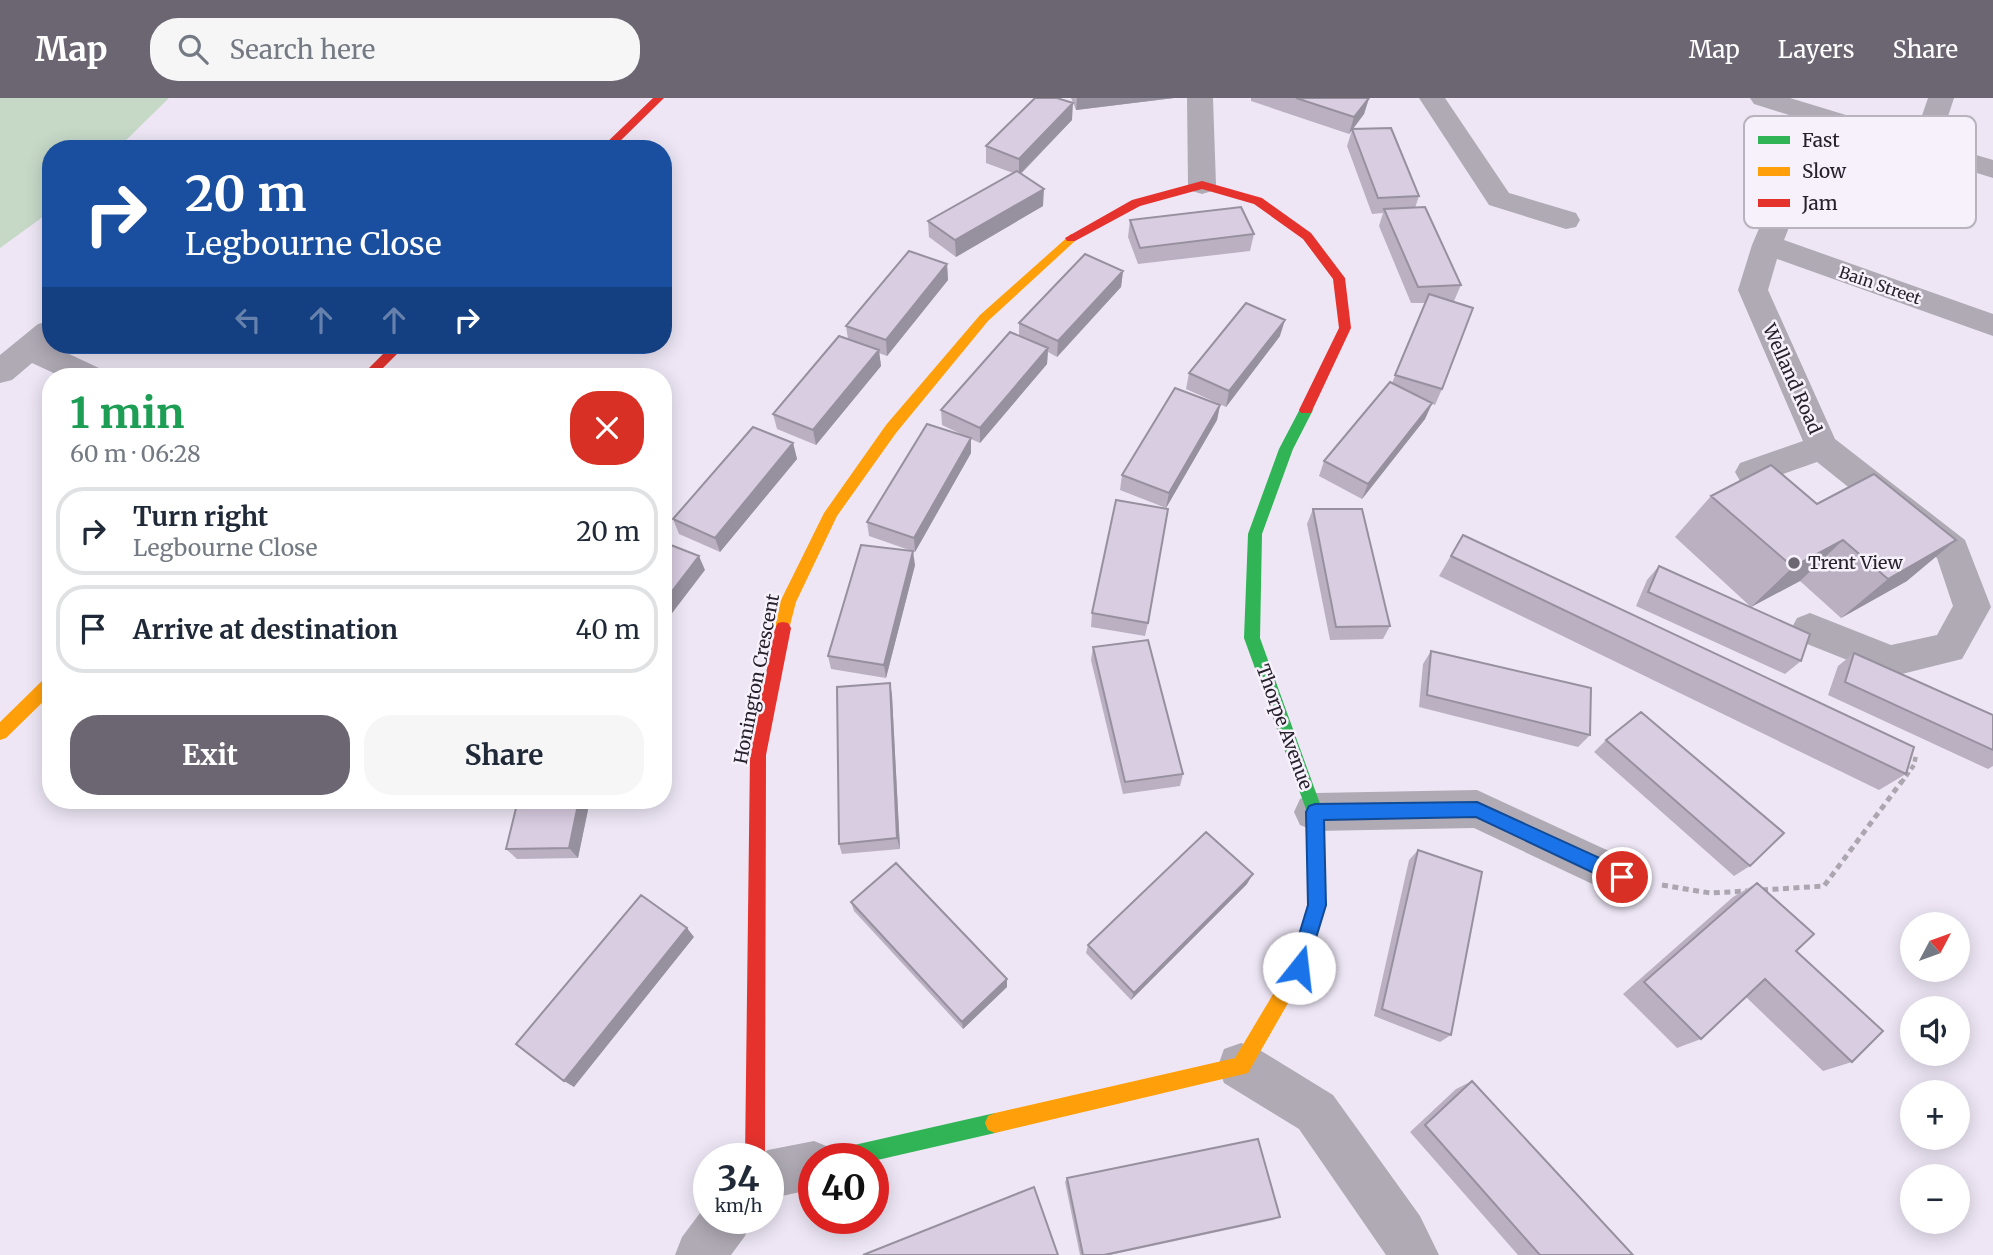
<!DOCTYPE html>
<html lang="en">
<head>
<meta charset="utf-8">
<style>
  :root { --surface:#fff; --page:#f6f6f7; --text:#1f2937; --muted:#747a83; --line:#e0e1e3; --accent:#6c6672 }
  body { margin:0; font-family:Merriweather,serif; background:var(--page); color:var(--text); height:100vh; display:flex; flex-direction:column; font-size:26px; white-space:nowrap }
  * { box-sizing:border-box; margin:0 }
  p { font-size:23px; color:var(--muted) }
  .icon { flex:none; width:38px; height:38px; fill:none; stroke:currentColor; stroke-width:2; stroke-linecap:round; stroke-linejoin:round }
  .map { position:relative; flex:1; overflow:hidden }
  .side { position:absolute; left:42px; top:270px; width:630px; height:441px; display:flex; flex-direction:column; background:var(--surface); border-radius:28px; box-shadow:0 4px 18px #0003 }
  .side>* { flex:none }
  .banner { position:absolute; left:42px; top:42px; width:630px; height:214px; border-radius:28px; box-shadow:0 4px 18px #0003; background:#1a4fa0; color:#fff; overflow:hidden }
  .needle { width:46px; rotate:49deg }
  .tools { position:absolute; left:1900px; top:814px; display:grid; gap:14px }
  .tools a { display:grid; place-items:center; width:70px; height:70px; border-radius:50%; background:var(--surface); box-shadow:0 4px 18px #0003; font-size:35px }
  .speed { position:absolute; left:693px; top:1045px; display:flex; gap:14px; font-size:35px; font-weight:700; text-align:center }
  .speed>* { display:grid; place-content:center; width:91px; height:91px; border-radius:50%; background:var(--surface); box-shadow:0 4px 18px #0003; line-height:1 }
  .speed small { font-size:18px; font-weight:400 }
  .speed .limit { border:10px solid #d22; background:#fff; color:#111 }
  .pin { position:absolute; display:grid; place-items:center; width:60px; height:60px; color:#fff; margin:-30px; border:4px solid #fff; border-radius:50%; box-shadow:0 2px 7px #0007 }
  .me { position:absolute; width:77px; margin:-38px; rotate:16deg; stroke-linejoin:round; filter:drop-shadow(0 0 5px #0008) }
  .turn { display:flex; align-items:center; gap:24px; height:147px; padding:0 28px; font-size:32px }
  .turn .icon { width:91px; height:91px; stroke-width:2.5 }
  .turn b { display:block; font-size:49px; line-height:60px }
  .lanes { display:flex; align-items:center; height:66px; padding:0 28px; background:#0003; justify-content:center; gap:35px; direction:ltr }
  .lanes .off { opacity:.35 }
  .round { display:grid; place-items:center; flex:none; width:74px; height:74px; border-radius:28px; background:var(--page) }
  .headline { display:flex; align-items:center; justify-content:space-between; height:119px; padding:0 28px }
  h1 { font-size:42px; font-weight:700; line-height:52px; color:#1e9e55 }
  .action { display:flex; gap:14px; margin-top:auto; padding:14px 28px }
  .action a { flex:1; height:80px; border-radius:28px; background:var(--accent); color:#fff; font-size:28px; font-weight:700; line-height:80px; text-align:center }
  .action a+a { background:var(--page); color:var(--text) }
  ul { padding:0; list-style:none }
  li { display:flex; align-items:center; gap:21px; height:88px; margin:0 14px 10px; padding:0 14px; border:4px solid var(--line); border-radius:28px }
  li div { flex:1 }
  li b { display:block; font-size:26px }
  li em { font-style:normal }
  header { display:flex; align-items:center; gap:42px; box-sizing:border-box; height:98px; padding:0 35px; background:var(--accent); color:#fff }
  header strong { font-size:33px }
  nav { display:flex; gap:38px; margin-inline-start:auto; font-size:24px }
  .search { width:490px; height:63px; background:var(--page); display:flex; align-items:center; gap:18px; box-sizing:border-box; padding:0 24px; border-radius:28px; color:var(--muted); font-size:26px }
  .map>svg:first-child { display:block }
</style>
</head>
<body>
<header>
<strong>Map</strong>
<div class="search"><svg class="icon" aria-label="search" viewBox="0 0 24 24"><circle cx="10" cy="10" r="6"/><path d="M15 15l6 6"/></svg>Search here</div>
<nav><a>Map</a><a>Layers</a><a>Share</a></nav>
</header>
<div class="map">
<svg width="1993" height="1157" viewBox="0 0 1993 1157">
  <rect width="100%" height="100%" fill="#eee6f5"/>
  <path fill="#c6d9c7" d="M0,0H169L117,51H51V113L0,150Z"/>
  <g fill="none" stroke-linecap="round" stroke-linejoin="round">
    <path stroke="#aca6b0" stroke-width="4.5" stroke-dasharray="5 3.5" stroke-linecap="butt" d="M1901,685L1914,667L1916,657"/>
    <path stroke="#aca6b0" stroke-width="5" stroke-dasharray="6 4.5" stroke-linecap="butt" d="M1662,787L1710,795L1747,793
      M1762,792L1824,788L1902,683"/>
    <path fill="#afaab4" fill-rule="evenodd" d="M1187,0H1213L1216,87L1212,93L1202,96L1192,93L1188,87Z
      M1419,0H1445L1509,95L1576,115L1580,122L1576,129L1566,131L1489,107Z
      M1750,0H1790L1915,38L1928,0H1954L1939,46L1993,62V80L1829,29L1784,142L1993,216V238L1777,161L1768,192L1835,341L1965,442L1991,509L1962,561L1890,579L1797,542L1791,531L1797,520L1810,515L1891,547L1937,537L1953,508L1937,460L1817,364L1752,387L1740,383L1735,374L1740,365L1803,343L1738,192L1752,147L1805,22L1754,6Z
      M49,223L51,247H54L52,248L99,270L104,278H60L32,265L12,282L0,285V257L38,226Z
      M1477,692L1637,766L1643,780L1637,794L1622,800L1474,730L1315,733L1300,727L1294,714L1300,701L1315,695Z
      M1241,945L1258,951L1333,997L1420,1118L1439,1157H1386L1299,1031L1224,985L1218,968L1224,951Z
      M814,1043L831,1050L836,1060H814V1091L768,1101V1060H751L768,1052Z
      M709,1103V1120H752L745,1138L731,1157H675L682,1139Z"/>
    <path fill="#30b455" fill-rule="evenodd" d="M1306,307L1313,312L1293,351L1262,436L1260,540L1323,714L1321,730L1315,732L1309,730L1307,714L1244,540L1248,436L1279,351L1301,309Z
      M995,1015L1002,1018L1005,1025L1002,1032L995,1035L873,1063V1060H831L834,1053L841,1050Z"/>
    <path fill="#ff9f0a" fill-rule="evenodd" d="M1071,136L1075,137V143L988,223L896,335L837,418L796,504L788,535H778L775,530L780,504L824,415L886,327L980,217Z
      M51,578V596L6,640L0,642V624L45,580Z
      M1315,716L1321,718L1324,724L1326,807L1308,870L1248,975L995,1035L988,1032L985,1025L988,1018L995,1015L1235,960L1291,866L1308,807L1306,724L1309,718Z"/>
    <path fill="#e5322d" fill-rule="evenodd" d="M653,0H664L612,51H600Z
      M1202,83L1262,100L1311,135L1345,180L1351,230L1311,315H1301L1299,312L1339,230L1333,181L1303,141L1254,106L1202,91L1140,108L1075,143H1067L1065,140L1132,102Z
      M392,247H406L375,278H361Z
      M783,524L788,525L791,530L766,657L765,1060H745L750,657L775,530L778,525Z"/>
  </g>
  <path fill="#bab0c2" d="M1071,0H1174L1076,12Z
    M1251,0H1369L1364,16L1353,31L1419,98L1415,110L1461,187L1454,203H1451L1442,291L1435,307L1432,306L1425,321L1362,401L1319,378L1324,363L1392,285L1425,205H1411L1379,128L1383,115L1372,116L1347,48L1352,32L1349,36L1251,3Z
    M1072,22L1021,76L1043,108L956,159L929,139L928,123L1013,75L986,65V48Z
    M1130,122L1254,136L1250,153L1138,166L1128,139Z
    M947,166L948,182L887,258L879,255L881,268L816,347L777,331L773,316L848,241L846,228Z
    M1123,173L1121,189L1057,259L1048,254L1047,266L980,345L971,341V355L915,454L869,438L867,424L967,339L942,327L941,312L1019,237V225Z
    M1280,238L1226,309L1186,291L1189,275Z
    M1220,307L1217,322L1166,410L1120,392L1122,377Z
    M793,345L797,361L720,454L679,436L673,421Z
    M1771,367L1907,483L1841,520L1800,483L1751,509L1675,439L1711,398Z
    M1313,411L1390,528L1383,541L1330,542L1307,426Z
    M1463,437L1906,676L1879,692L1439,478Z
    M915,467L886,580L831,571L828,558Z
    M1659,468L1801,563L1785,576L1636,508L1647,482Z
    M1092,515L1148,525L1145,538L1091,529Z
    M1093,549L1183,676L1180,688L1123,696L1091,562Z
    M1431,553L1590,637L1578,649L1419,609L1423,566Z
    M1854,555L1993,652V668L1988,671L1828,597L1838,568Z
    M890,585L892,598L900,751L842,756L839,746Z
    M1606,642L1750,768L1734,778L1594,654Z
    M590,702L578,760L517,761L506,751Z
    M1418,752L1451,937L1440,944L1374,918L1409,762Z
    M1757,785L1796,853L1852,964L1823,973L1746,899L1701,941L1677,950L1623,896L1733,799Z
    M1247,786L1131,902L1086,855L1088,847Z
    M851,804L1007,881V889L963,931L854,813Z
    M1472,983L1633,1157H1518L1410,1034L1456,991Z
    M1067,1080L1280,1119L1273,1122L1110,1157H1080L1065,1084Z"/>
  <path fill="#97909e" d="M1077,0H1174L1076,12Z
    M1369,0L1364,16L1349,36L1354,19Z
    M1073,5L1072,22L1019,77V61Z
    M1044,91L1043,108L956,159L955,142Z
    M947,166L948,182L887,258L886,242Z
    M1123,173L1121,189L1057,259L1058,243Z
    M1285,222L1280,238L1226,309L1229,293Z
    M1048,250L1047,266L980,345V330Z
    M879,252L881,268L816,347L813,332Z
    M1432,305L1425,321L1362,401L1368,386Z
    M1220,307L1217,322L1166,410L1169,395Z
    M971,340V355L915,454L914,440Z
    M793,345L797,361L720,454L715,440Z
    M1843,442L1800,483L1751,509L1793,469Z
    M1956,442L1907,483L1841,520L1888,481Z
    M913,453L915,467L886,580L884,567Z
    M699,458L705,472L663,527V505Z
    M890,585L892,598L900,751L897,740Z
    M579,702H590L578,760L569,750Z
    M1253,776L1247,786L1131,902L1134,895Z
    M687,830L694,839L574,989L564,983Z
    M1007,881V889L963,931L962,924Z"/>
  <path fill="#d8cde1" stroke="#97909e" stroke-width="2" d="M1035,0H1057L1073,5L1019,61L986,48Z
    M1296,0H1369L1354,19Z
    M1391,30L1419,98L1378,100L1352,31Z
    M1017,73L1044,91L955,142L928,123Z
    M1241,109L1254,136L1140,150L1130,122Z
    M1425,109L1461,187L1418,189L1384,111Z
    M909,153L947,166L886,242L846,228Z
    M1085,156L1123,173L1058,243L1019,225Z
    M1429,196L1473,210L1442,291L1395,277Z
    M1246,205L1285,222L1229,293L1189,275Z
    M1010,234L1048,250L980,330L941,312Z
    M839,238L879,252L813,332L773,316Z
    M1390,284L1432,305L1368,386L1324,363Z
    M1175,290L1220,307L1169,395L1122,377Z
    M927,326L971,340L914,440L867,424Z
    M753,329L793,345L715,440L673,421Z
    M1771,367L1817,406L1874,376L1956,442L1888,481L1843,442L1793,469L1711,398Z
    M1116,402L1168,411L1148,525L1092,515Z
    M1313,411H1362L1390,528L1336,529Z
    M1463,437L1914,649L1906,676L1451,458Z
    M663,444L699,458L663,505Z
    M861,447L913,453L884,567L828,558Z
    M1659,468L1810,536L1801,563L1648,494Z
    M1148,542L1183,676L1125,684L1093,549Z
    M1431,553L1591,590L1590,637L1427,597Z
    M1854,555L1993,617V652L1845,584Z
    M890,585L897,740L839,746L837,589Z
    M1641,614L1784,735L1750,768L1606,642Z
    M518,702H579L569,750L506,751Z
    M1206,734L1253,776L1134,895L1088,847Z
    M1418,752L1482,774L1451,937L1382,911Z
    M896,765L1007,881L962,924L851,804Z
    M1757,785L1814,836L1796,853L1883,933L1852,964L1765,881L1701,941L1644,884Z
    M641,797L687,830L564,983L516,946Z
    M1472,983L1633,1157H1540L1425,1027Z
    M1258,1041L1280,1119L1104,1157H1083L1067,1080Z
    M1034,1089L1058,1157H863Z"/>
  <path fill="#1a73e8" stroke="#114b97" stroke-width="2" d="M1477,704L1628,773L1631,779L1628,785L1622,788L1615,785L1476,719L1324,722L1326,807L1305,876L1299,879L1292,876L1289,870L1308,807L1306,714L1309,708L1315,706Z"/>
  <circle fill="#6c6672" stroke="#f7f1fc" stroke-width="2.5" cx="1794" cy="465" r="7"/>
  <g text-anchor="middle" stroke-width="5" stroke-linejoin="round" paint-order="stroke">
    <g font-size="16" fill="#26212b" stroke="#f7f1fc">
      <text transform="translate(1880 187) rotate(19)" y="6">Bain Street</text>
    </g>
    <g font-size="18" fill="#26212b" stroke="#f7f1fc">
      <text transform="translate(1792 281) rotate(66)" y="6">Welland Road</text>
      <text transform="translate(757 581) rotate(-79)" y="6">Honington Crescent</text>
      <text transform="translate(1284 629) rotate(70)" y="6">Thorpe Avenue</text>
    </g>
    <g font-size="18" fill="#26212b" stroke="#f7f1fc" text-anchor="start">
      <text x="1808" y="471">Trent View</text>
    </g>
  </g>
  <rect x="1744" y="18" width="232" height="112" rx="10" fill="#f7f1fc" stroke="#b8b3bd" stroke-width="2"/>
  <rect x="1758" y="38" width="32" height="8" fill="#30b455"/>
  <rect x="1758" y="69" width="32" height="9" fill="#ff9f0a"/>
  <rect x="1758" y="101" width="32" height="8" fill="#e5322d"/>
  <g font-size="19" fill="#26212b">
    <text x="1802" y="49">Fast</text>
    <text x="1802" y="80">Slow</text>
    <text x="1802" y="112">Jam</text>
  </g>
</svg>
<div class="tools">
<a><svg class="needle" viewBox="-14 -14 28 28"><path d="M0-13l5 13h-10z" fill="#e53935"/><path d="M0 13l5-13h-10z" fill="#747a83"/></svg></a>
<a><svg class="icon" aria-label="sound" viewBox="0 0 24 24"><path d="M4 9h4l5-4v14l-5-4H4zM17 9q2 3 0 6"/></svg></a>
<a>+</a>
<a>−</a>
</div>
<div class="speed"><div>34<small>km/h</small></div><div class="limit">40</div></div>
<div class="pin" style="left:1622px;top:779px;background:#d93025"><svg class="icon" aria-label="arrive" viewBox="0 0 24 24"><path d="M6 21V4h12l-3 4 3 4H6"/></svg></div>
<svg class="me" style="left:1299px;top:870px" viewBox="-20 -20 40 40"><circle r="19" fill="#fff"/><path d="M0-13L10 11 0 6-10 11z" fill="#1a73e8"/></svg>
<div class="banner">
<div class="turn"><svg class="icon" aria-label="right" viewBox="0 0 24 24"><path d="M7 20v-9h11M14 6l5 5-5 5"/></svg><div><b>20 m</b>Legbourne Close</div></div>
<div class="lanes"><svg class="icon off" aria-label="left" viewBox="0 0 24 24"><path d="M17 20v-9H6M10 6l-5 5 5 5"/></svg><svg class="icon off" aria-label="ahead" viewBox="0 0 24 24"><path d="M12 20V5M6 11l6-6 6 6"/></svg><svg class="icon off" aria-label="ahead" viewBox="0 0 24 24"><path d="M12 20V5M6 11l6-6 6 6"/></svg><svg class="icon" aria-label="right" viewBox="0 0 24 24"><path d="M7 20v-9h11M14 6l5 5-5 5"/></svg></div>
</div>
<section class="side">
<div class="headline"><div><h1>1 min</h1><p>60 m · 06:28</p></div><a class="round" style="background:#d93025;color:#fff"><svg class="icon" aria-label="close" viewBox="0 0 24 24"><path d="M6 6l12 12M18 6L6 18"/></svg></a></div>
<ul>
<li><svg class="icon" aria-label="right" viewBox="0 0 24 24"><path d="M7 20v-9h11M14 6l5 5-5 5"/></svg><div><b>Turn right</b><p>Legbourne Close</p></div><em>20 m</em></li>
<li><svg class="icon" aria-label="arrive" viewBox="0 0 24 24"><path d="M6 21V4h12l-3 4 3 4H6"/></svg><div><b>Arrive at destination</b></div><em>40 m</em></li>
</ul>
<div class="action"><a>Exit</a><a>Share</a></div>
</section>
</div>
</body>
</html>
